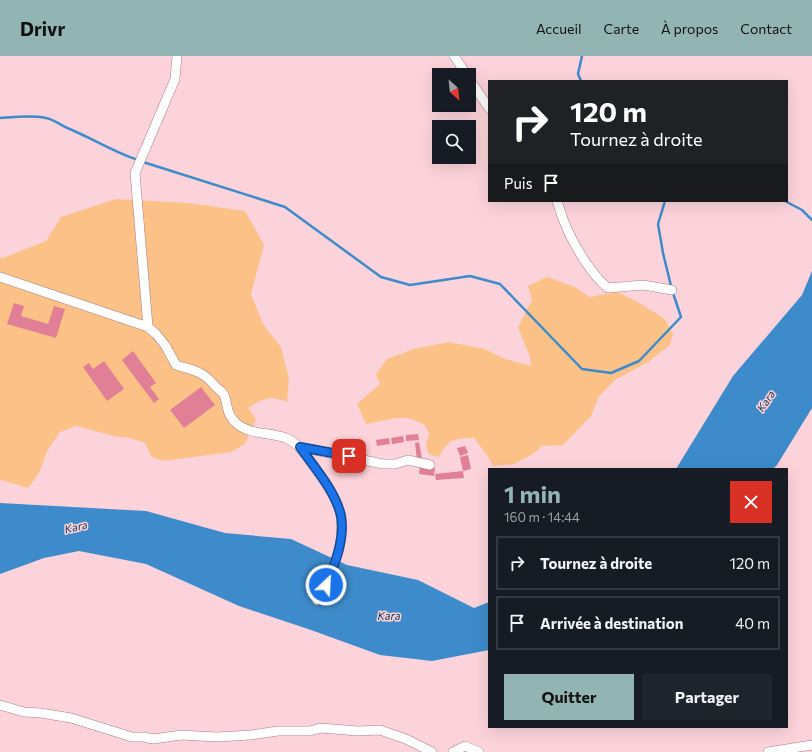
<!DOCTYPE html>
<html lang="fr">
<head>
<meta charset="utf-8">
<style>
  :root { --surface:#171b24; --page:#20242c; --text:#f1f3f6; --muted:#9ea1a6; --line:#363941; --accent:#92b4b2 }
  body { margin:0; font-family:Commissioner,sans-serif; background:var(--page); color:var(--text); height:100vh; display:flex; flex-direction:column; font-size:15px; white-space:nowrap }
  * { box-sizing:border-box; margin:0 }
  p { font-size:13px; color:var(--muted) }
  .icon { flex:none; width:22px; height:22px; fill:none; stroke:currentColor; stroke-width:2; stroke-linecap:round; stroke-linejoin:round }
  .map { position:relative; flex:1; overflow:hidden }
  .details { position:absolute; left:488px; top:412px; width:300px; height:260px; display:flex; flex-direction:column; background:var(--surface); border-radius:0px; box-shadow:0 4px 16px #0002 }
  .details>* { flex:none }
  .hud { position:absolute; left:488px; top:24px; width:300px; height:122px; border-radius:0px; box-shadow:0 4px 16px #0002; background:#202124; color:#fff; overflow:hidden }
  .needle { width:26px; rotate:153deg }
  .buttons { position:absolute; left:432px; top:12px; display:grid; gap:8px }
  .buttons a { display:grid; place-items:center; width:44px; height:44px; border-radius:0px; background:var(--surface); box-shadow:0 4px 16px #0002; font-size:20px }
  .pin { position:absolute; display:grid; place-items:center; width:34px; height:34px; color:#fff; margin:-17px; border-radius:8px; box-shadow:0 2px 6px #0006 }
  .me { position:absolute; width:44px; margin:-22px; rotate:25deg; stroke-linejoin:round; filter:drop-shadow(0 0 3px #0008) }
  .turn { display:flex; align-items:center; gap:14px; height:84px; padding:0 16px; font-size:18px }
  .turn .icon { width:52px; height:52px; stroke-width:2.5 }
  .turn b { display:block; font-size:28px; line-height:34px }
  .then { display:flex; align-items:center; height:38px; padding:0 16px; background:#0003; gap:8px; font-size:15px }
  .round { display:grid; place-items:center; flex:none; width:42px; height:42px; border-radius:0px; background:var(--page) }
  .head { display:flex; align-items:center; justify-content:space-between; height:68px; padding:0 16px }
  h1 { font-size:24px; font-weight:700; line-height:30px; color:var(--accent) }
  .action { display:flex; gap:8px; margin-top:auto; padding:8px 16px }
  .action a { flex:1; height:46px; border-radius:0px; background:var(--accent); color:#111; font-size:16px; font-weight:700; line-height:46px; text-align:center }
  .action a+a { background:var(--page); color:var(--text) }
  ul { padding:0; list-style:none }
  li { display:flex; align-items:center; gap:12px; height:54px; margin:0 8px 6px; padding:0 8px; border:2px solid var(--line); border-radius:0px }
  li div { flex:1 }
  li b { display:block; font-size:15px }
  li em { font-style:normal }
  header { display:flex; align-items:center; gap:24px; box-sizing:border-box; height:56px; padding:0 20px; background:var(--accent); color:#111 }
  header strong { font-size:19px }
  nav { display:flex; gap:22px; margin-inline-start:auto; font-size:14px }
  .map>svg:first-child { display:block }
</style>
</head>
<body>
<header>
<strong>Drivr</strong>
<nav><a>Accueil</a><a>Carte</a><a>À propos</a><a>Contact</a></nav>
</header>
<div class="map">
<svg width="812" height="696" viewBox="0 0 812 696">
  <rect width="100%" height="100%" fill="#fdd3db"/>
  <path fill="#fbc187" d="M116,143L188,147L245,155L264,189L251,238L263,268L281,291L289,323L287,346C268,339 265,342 248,352L256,363L245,388L231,396L163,405L152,401L145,387L129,382L113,380L77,370L60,376L47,395L39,417L28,432L2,424L0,425V201L3,202L46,185L61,161Z
    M547,221L575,231L589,241L617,236L638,246L665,263L673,278L670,289L648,306L615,324L599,340L591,360L563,389L542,390L533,398L514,408L493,410L487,399L474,382C456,382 448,383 439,401L429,398L426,390L429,377L424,368L408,362H396L366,368L357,348L380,328L376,318L387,303L414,293L449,286L485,293L505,303L531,310L530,301L518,271L532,244L528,230Z"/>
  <path fill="#3d8bca" d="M812,215V352L777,409L773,413H676L733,320L802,239Z
    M0,447L146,455L225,477L291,483L347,509L418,524L474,552L489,546V594L432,605L380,599L311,574L239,550L146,508L79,495L44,502L0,518Z"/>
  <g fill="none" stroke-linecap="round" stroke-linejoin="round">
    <path stroke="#3d8bca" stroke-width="2.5" d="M581,25L578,18L582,0
      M0,62C15,61 31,59 46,62C52,63 60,68 65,71C90,81 113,96 138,104
      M143,106L285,151L381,221L410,229L470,220L500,228L582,313L611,317L639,305L681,261L672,234L663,197L658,168L665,145
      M785,145L802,154L812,164"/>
  </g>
  <path fill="#e07f96" d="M14,247L24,250L21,260L48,268L54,250L65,253L56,282L7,268Z
    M133,295L156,327L150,331L159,343L154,347L122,304Z
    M104,305L124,333L107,345L83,311L89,307L93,313Z
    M201,331L215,349L184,372L170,354Z
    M418,378L419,384L406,385V379Z
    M403,380L404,386L392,388L391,382Z
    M389,382L390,388L377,390L376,384Z
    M419,386L422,403L417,404L415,387Z
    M465,390L468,397L460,400L457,392Z
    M468,399L471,413L463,415L460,401Z
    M420,410L435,412L434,420L419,418Z
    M463,415L464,422L436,424L435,418Z"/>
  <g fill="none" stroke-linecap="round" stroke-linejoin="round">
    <g stroke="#ab7c86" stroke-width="10">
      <path id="minor" d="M454,0L467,19
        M469,23L489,52
        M557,145C559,151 561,157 563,163C571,184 590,218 608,232L643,229L672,234
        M0,221L148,271L156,278L165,289L176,309C196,315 203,315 217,332C220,334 224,338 225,341C228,353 227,359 237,368C251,379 270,376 286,382C300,388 307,401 315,412C326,426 338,443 341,461C345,490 331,519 317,544
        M148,271L135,117L175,23L177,0
        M300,391L383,408H395L408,404L430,409
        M0,649L24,656L41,657L71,662L132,681H144L153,683L181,679L217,681L251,679L278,675H310L320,672L358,675L380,674L406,683L432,696
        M453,696L465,690L479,696
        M768,696L812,689"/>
    </g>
    <use href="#minor" stroke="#fff" stroke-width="9"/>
  </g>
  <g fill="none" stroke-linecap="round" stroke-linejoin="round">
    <g stroke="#114b97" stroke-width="10">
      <path id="route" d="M326,529C335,508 345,483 341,460C336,436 314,411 300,391L349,400"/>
    </g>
    <use href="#route" stroke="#1a73e8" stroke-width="7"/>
  </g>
  <g text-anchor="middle" stroke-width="3" stroke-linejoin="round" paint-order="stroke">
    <g font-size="11" font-style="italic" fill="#13344e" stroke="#fdd3db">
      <text transform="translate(766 345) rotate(-56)" y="4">Kara</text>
      <text transform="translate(76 471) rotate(-13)" y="4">Kara</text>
      <text x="389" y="564">Kara</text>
    </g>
  </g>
</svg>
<div class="buttons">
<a><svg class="needle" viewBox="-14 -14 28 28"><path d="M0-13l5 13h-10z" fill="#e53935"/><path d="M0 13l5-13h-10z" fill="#9ea1a6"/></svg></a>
<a><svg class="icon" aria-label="search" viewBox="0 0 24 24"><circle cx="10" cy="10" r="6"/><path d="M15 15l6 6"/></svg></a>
</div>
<div class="pin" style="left:349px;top:400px;background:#d93025"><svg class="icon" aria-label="arrive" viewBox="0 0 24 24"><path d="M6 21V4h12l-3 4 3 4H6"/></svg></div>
<svg class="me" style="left:326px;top:529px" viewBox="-20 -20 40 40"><circle r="17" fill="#1a73e8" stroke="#fff" stroke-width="3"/><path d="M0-11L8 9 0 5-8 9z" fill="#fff"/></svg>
<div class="hud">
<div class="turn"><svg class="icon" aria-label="right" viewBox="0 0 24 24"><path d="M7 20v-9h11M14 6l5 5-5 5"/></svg><div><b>120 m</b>Tournez à droite</div></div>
<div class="then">Puis<svg class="icon" aria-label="arrive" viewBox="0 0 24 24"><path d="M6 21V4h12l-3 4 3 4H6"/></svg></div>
</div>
<section class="details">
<div class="head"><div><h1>1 min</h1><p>160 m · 14:44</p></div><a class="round" style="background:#d93025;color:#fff"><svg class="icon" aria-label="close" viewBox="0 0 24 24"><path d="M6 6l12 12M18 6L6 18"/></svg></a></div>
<ul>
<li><svg class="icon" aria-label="right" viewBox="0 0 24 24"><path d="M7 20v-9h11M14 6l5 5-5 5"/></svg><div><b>Tournez à droite</b></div><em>120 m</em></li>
<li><svg class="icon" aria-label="arrive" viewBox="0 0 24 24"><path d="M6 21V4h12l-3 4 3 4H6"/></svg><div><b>Arrivée à destination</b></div><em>40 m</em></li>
</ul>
<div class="action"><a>Quitter</a><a>Partager</a></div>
</section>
</div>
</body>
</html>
